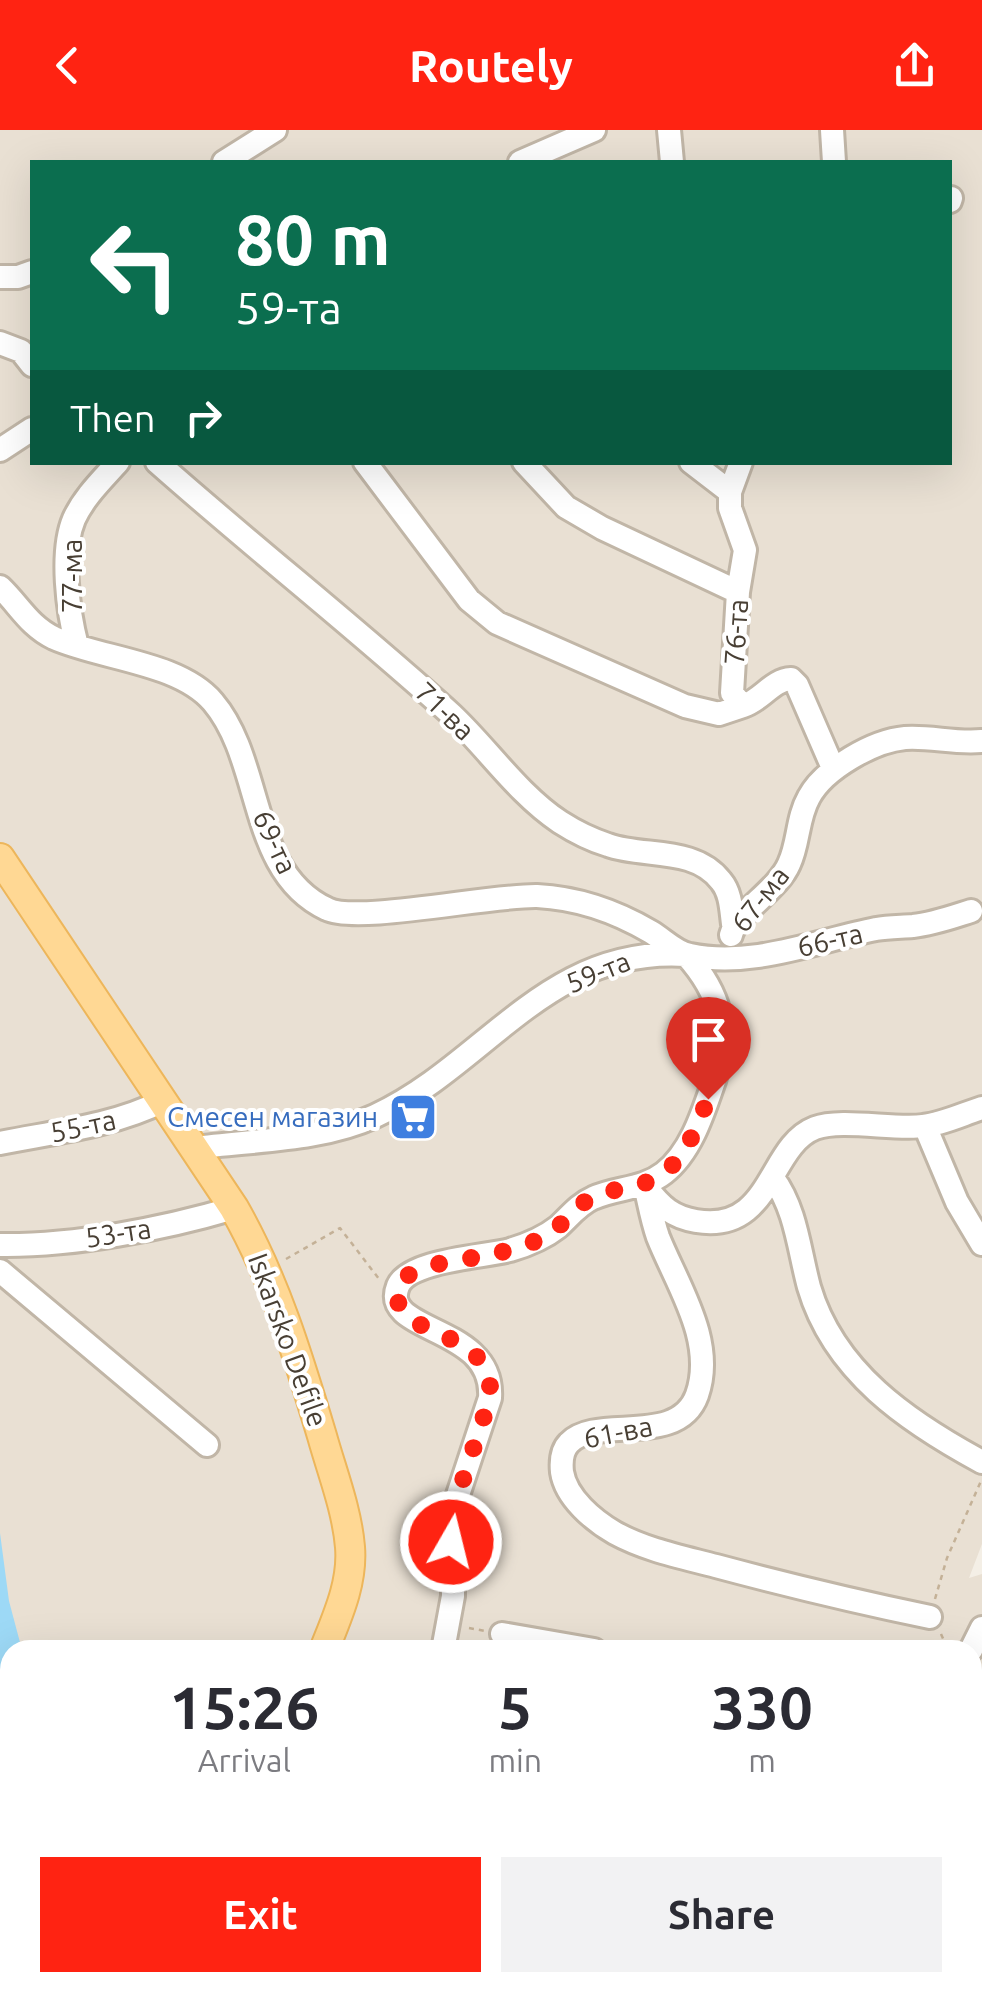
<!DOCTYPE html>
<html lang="en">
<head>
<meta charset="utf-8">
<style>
  :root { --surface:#fff; --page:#f2f2f3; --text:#2b2b33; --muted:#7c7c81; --accent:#ff2312 }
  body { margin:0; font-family:Ubuntu,sans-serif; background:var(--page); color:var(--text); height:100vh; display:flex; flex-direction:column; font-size:38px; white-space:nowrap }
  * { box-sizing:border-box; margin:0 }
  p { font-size:32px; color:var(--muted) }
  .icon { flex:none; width:55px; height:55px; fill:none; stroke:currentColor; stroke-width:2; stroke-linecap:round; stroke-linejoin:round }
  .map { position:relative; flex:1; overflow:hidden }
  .details { position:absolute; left:0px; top:1510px; width:982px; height:352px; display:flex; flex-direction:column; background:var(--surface); border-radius:30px 30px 0 0; box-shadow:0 10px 40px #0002 }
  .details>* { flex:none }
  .banner { position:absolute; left:30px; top:30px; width:922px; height:305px; border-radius:0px; box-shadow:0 10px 40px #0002; background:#0b6e4f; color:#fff; overflow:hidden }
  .pin { position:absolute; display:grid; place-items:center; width:85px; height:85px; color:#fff; margin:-102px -42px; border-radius:50% 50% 50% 0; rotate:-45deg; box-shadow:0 0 10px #0007 }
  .pin .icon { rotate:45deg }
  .me { position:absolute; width:110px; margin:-55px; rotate:8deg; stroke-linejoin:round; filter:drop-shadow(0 0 8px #0008) }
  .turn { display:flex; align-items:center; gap:35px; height:210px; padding:0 40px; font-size:45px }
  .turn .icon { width:130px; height:130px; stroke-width:2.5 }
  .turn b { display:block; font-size:70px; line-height:85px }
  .then { display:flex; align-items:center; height:95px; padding:0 40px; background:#0003; gap:20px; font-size:38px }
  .eta { display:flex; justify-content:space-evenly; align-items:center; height:170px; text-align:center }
  .eta b { font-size:60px; font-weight:700; line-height:70px }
  .action { display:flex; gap:20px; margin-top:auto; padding:20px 40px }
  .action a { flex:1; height:115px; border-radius:0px; background:var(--accent); color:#fff; font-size:40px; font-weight:700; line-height:115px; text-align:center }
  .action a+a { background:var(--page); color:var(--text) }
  header { display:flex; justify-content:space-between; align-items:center; height:130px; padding:0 40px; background:var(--accent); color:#fff; font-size:45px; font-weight:700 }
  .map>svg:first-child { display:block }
</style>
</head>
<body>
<header><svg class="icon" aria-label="back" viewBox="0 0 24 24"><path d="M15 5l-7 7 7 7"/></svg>Routely<svg class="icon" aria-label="share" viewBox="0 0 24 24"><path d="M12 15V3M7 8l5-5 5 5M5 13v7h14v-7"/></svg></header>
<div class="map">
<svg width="982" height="1862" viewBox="0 0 982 1862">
  <rect width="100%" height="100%" fill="#f4efe6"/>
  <path fill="#e9e0d3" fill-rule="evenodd" d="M0,0H982V1414L969,1448L982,1444V1649L973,1655L972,1520H10V1628H0ZM32,32H950V332H32Z
    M10,1795V1852L198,1853L194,1862H0V1800Z"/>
  <path fill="#9dd9f6" d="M0,1403L9,1471L22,1520H10V1612L0,1622Z"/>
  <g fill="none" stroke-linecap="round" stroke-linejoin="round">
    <path stroke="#9dd9f6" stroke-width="4" d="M0,1672L10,1677
      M972,1680L982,1679"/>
    <g stroke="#c1b6a7" stroke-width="28">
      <path id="minor" d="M669,0L672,32
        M832,0L834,32
        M224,32L275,0
        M520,32L594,0
        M950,71L951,68
        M0,147H18L32,142
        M0,213L21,221L32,235
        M0,320L32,299
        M157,332C254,418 356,498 452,585C488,619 518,664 560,692C574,701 592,710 608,715C644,728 694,716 721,751C731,763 731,779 733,794
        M365,332L469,470L497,493L685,576L719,584L743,576
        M524,332L566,377L602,398L738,462
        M691,332L730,362
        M741,332L730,362V378L745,420L738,462L732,563L743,576C762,570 772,550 791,549L797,555L833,638
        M0,457C19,475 29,496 54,508C101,529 179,532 213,572C264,632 248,742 327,779C357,794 491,765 537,766C577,768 617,782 651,802C663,809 676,823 690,825C752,838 816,811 876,799C888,797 900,797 913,796C933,794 952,787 971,781
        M77,516C68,482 60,422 74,389C84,367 102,350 118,332
        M731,805C736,783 778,760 789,734C799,713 797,688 809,667C824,639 873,611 905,608C930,606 956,614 982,611
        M925,996L957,1072L982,1114
        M0,1013C55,1002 113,996 163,971
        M195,1018C253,1010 321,1011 375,986C487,934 546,816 686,825C721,864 730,900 714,951C703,983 691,1022 664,1043C642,1060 617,1057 593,1068C579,1074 569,1087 558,1097C544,1108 527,1115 510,1120C484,1127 409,1130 398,1156C379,1204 495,1194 490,1268L453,1380V1466L443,1520
        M773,1048C796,1079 799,1120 809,1157C834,1242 908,1292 982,1332
        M645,1055C649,1072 652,1090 658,1107C677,1155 716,1211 697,1265C678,1318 596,1284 569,1313C561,1321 561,1332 562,1342C566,1368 594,1391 615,1403C646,1420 682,1427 716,1436C787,1455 858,1472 930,1487
        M647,1058C661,1077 673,1087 696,1091C772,1104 768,1016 815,998C841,988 894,1000 923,996C943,994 963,984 982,978
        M0,1115C74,1116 163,1099 234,1078
        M0,1141L207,1315
        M502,1504L594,1520
        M971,1520L982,1498
        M972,1769L982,1768
        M0,1779L10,1775
        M335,1852L347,1862"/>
    </g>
    <g stroke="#edb65b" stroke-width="32">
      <path id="major" d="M0,728L234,1078C275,1150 298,1226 322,1306C332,1342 347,1380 350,1417C353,1453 337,1487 324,1520
        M187,1862L193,1852"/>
    </g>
    <path stroke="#c4b197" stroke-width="2.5" stroke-dasharray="5 5" stroke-linecap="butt" d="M286,1129L340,1098L379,1149
      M935,1469L947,1428L981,1351
      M469,1498L485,1501
      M941,1504L948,1520"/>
    <use href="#minor" stroke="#fff" stroke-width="22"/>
    <use href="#major" stroke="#ffd894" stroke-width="28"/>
  </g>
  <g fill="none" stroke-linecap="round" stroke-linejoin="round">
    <path stroke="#ff2312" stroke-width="18" stroke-dasharray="0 32.4" d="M451,1412L453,1380L490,1268C496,1196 396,1211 397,1163C398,1134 461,1131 482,1126C507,1121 533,1116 554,1100C566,1091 575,1077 588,1070C613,1055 643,1061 666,1041C688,1023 697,995 708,969"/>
  </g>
  <defs>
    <g id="supermarket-square" transform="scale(2.5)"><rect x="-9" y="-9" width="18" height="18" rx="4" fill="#3f7fe0" stroke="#fff"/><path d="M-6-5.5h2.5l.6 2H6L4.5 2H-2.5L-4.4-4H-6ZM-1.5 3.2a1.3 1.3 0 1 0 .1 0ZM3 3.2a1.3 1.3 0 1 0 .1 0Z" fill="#fff"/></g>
  </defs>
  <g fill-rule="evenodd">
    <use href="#supermarket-square" x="413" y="987"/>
  </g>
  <g text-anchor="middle" stroke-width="8" stroke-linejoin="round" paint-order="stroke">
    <g font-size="28" fill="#483f34" stroke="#fff">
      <text transform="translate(72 446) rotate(-90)" y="10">77-ма</text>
      <text transform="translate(736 502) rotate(-86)" y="10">76-та</text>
      <text transform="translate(445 581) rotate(44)" y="10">71-ва</text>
      <text transform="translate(275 712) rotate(65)" y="10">69-та</text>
      <text transform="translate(760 769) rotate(-52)" y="10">67-ма</text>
      <text transform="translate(830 810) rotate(-13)" y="10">66-та</text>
      <text transform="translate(598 842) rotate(-22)" y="10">59-та</text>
      <text transform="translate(83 996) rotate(-12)" y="10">55-та</text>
      <text transform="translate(118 1103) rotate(-9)" y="10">53-та</text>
      <text transform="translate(288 1210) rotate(70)" y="10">Iskarsko Defile</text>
      <text transform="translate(618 1302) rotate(-11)" y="10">61-ва</text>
    </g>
    <g font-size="28" fill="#366cbe" stroke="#fff" text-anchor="end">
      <text x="378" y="997">Смесен магазин</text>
    </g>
  </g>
</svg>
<div class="pin" style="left:708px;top:969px;background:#d93025"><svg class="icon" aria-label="arrive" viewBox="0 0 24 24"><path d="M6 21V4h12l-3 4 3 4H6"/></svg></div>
<svg class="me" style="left:451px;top:1412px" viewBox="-20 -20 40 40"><circle r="17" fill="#ff2312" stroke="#fff" stroke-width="3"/><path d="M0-11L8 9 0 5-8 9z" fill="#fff"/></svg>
<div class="banner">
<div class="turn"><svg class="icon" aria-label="left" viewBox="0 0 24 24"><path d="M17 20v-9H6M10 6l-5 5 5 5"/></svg><div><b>80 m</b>59-та</div></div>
<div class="then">Then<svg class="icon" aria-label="right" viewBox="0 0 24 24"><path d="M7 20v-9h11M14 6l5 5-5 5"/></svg></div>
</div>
<section class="details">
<div class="eta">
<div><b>15:26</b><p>Arrival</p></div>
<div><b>5</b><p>min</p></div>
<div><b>330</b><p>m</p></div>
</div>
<div class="action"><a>Exit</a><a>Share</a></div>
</section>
</div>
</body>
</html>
